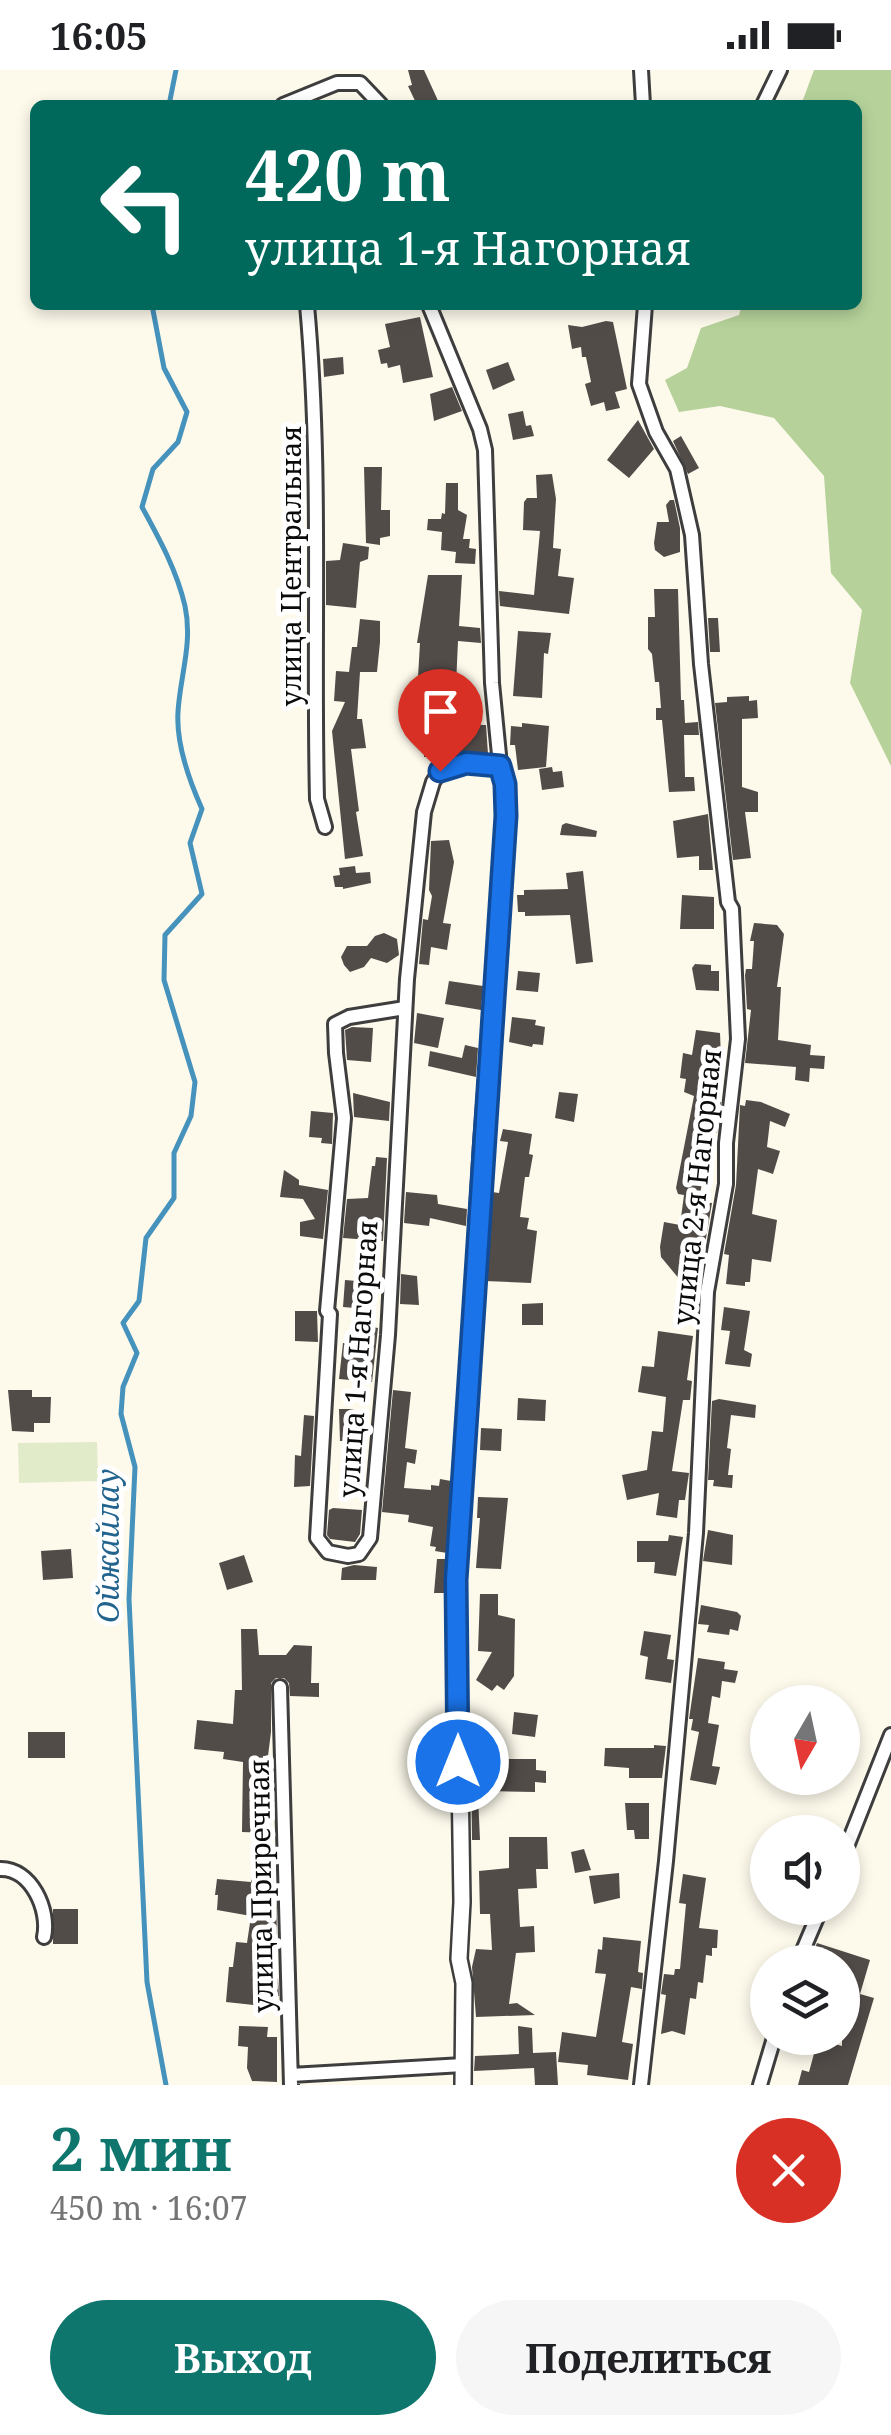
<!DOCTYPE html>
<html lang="ru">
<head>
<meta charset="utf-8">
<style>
  :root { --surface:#fff; --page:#f6f6f6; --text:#202124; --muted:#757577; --accent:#0f766e }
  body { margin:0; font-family:"Noto Serif",serif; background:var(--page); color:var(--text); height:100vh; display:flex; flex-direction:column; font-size:38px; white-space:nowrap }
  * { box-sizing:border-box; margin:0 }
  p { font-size:32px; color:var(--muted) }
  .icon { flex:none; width:55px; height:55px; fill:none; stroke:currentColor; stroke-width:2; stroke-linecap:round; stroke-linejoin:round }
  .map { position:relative; height:2015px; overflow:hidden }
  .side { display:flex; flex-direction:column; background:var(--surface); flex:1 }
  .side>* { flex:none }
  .banner { position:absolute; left:30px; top:30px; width:832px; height:210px; border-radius:15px; box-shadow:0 5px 15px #0003; background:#00695c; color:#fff; overflow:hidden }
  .needle { width:65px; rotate:189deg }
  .tools { position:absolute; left:750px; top:1615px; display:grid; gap:20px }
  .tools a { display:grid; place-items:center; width:110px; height:110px; border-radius:50%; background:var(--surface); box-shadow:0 5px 15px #0003; font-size:50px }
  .pin { position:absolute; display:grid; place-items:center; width:85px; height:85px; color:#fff; margin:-102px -42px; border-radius:50% 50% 50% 0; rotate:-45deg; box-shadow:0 0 10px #0007 }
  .pin .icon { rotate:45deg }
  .me { position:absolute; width:110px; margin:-55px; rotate:0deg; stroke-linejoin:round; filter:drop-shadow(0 0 8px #0008) }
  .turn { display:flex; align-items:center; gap:35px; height:210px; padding:0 50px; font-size:45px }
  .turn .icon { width:130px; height:130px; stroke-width:2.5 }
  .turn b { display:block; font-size:70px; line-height:85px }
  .round { display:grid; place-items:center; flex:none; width:105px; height:105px; border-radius:52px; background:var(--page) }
  .summary { display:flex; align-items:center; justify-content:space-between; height:170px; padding:0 50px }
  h1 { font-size:60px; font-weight:700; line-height:75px; color:var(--accent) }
  .button { display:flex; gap:20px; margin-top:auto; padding:20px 50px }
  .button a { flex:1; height:115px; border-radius:60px; background:var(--accent); color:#fff; font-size:40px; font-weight:700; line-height:115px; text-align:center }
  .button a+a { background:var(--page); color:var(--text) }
  .status { display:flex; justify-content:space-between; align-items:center; height:70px; padding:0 50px; background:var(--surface); direction:ltr }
  .status svg { height:28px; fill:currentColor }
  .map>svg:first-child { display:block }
</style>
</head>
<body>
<div class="status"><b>16:05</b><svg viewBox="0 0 49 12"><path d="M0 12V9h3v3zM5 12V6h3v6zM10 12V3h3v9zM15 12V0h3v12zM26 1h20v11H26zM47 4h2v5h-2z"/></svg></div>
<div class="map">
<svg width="891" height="2015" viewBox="0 0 891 2015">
  <rect width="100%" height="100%" fill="#fdf9eb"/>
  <path fill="#b6d29a" d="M814,0H891V696L850,613L862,540L831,503L824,406L774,348L720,336L679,342L665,310L687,298L701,258L739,245L742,235H858V35H801Z"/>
  <path fill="#e1ebca" d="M97,1372L98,1411L19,1413L18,1373Z"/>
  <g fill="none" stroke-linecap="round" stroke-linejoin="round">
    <path stroke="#4592bd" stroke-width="5" d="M169,35L176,0
      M152,235L164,298L187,342L178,372L153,399L142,437C159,468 177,501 185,536C193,574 180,606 178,642C176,674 189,710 202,739L190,773L202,824L165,865L164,910L195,1012L191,1046L174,1083V1128L146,1168L139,1231L123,1253L137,1283L123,1317L121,1344L135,1397L129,1529L147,1912L166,2015"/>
  </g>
  <path fill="#524c49" d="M408,0H424L440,35H417L408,16L412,15Z
    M420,247L433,307L403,313L400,295L388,298L387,293L381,294L378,280L390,277L385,254Z
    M606,251L613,252L627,319L615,322L620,338L606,341L604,332L591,336L585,314L591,312L586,287H582L581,277L572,279L568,255L582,257Z
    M343,287L344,304L324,307L323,289Z
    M508,292L515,310L493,320L486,300Z
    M452,317L462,341L434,351L430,324Z
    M523,341L526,356L531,355L534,366L513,370L508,344Z
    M638,350L654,379L629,408L607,390Z
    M681,366L699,398L688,404L673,371Z
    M364,397H382L381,440H390V466L380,468V475L366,473Z
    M552,404L556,429L553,478L561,479L558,506L574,508L569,544L500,536L499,521L534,525L540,461L523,460L524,432L527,428H537L536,405Z
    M446,413H458V440L467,445L463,469H470L469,478L476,479L475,494L455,493L456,482L441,480L442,462L427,460L428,449H441L442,443L445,444Z
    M670,430H674L680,458V482L664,487L655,480L654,473L657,452H669L666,435Z
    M343,473L369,477L368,489L360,492L356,538L326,535V491L340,490Z
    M428,505H462L459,556L480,558L481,573L458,571L456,615L442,617L446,654L486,655L488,684L424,687L425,648L416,649L413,620L418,607L420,573H417Z
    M654,519H678L681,630H684L685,653L698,652L699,665H684L685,707H694L695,721L669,722L662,650H656V638H661L659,612H655L652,584L648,579V547H655Z
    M708,548H718L720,582H710Z
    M360,549L380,551V572L377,602H360L357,649H362L366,678L351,679L359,741L356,742L363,786L345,789L332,661L345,632L334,631L336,601L349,602L352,577H357Z
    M518,561L551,563L548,584L544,583L542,628L513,626Z
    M749,626V631L757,630L758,648L742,649V717L758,722V742H745L751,788L733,790L715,633L727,632V627Z
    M522,653L549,656L546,697L518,700L515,675H510L511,656L522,657Z
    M552,697L553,702L562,701L564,717L542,720L539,699Z
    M708,744L713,800H699V786L677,788L673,751Z
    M566,753L597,761L596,767L560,765L562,755Z
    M449,770L454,792L443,853L451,854L447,880L431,877L429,895L419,894L423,849L428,850L432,826L429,820L431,771Z
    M355,796L356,803L370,802L371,813L343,819V817H335L333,806L340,805L339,798Z
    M583,801L593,892L576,894L570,845L525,846V842H518L517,825H524V820L568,819L566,803Z
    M682,825L714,827V859H680Z
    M754,853L777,855L784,864L777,917H781L778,970L811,975L810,985L825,986L824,999L810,998L809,1012L795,1010L796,997L745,993L751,940L747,939L745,905L746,899H752L754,871H750Z
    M384,863L397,869L399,885L387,893L371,888L364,897L350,902L344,895L341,887L347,876H367L375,866Z
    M695,894L711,895V901H719V921L696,920L692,898Z
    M518,901L540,903L538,922L516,920Z
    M449,911L483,916L481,940L445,934Z
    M417,943L444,948L438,978L414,973Z
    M512,947L536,950L535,955L545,957L543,975L533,974L532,977L509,972Z
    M352,957L373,958L371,992L347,990L345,960Z
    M696,960L720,963L721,988L714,1031L721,1032L717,1063H712L707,1082L699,1131L712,1133L704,1180L691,1178L685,1216L661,1187L660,1177L664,1152L680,1155L684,1125L678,1124L676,1118L694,1026L684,1022L686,1009L680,1008L683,983L692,985Z
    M465,975L478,978L476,1007L428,996L430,981L462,988Z
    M559,1022L578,1024L574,1052L555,1048Z
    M353,1023L390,1032L389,1051L354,1047Z
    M746,1030L761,1032L790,1044L785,1057L770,1051L767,1077L780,1081L773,1104L758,1099L752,1144L777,1150L771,1192L752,1189L750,1212H745V1216L726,1214L729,1185L724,1184L736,1115L740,1035L745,1036Z
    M311,1041L333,1043L332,1074L321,1073L322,1068L309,1067Z
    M503,1059L532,1064L529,1084L533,1085L529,1107H525L520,1147L529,1148L527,1159L537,1161L531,1213L485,1211L492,1122L499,1123L508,1072L500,1071Z
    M376,1087L387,1088L383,1171L343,1168L347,1129L368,1128L372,1096H375Z
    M284,1100L299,1110V1115L328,1120L323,1169L300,1166V1152L315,1149L303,1129L280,1127Z
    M406,1122L437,1125L438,1134L467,1139L466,1156L430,1148L429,1156L404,1153Z
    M401,1204L417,1206L419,1235L400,1234Z
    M345,1210L369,1212L367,1239L343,1237Z
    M543,1233V1255H522V1234Z
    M724,1237L750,1241L744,1280L752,1284L750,1297L725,1294L730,1261L721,1260Z
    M295,1241H317L318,1272L295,1271Z
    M372,1257L378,1258L372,1312L339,1309L343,1273L369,1274Z
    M658,1261L693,1266L687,1310L692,1311L690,1330H683L672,1401L689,1403L685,1430H679L677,1448L656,1445L659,1423L627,1430L622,1405L647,1400L652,1361L663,1362L666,1327L638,1322L642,1296L654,1297Z
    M8,1320H32V1327H51L50,1353H34V1362L12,1361Z
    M393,1320L411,1322L405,1378L417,1380L415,1394L407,1392L404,1418L431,1420V1415L439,1416L440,1409L451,1411L447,1483L435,1481L436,1477L430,1476L433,1457L408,1452L409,1445L382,1442Z
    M518,1328L546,1330L545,1351L517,1350Z
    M719,1329L756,1335L755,1348L731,1345L727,1378L731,1379L728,1405H733L732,1418L713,1416L714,1410H708L712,1331Z
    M339,1339H354L355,1371H340Z
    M304,1345L314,1346L310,1416L294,1417L295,1385L301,1386Z
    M481,1358L502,1359L501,1381L480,1380Z
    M478,1427L508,1428L501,1499L476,1498L480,1448H477Z
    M333,1438L362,1440L360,1464L355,1472L330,1469L327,1465L329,1440Z
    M708,1460L733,1465L732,1495L703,1491Z
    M669,1465L683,1467L676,1506L654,1503L655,1492H637V1471H668Z
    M71,1479L73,1508L43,1510L41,1481Z
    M244,1485L253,1512L227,1520L219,1493Z
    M437,1489H447L446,1523H434Z
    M354,1495L377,1497L376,1510H341L342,1498Z
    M480,1524H498V1545L515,1549L514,1606L504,1620L497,1615L492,1621L476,1610L492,1582L478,1581Z
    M701,1535L737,1542L741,1546L738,1561L730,1559L729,1565L707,1562L709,1555L698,1554Z
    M241,1559H257L259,1585H286L294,1575L312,1576L311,1613H319V1627L290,1626L289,1613L284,1608H276L271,1613V1662L268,1686H263L265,1763L242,1762L243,1692L223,1689L224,1682L194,1679L197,1650L233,1654L235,1620H242Z
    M644,1561L671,1565L667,1589L674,1590L671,1613L645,1609L648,1587L640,1585Z
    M698,1588L725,1592L724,1599L738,1601L735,1613L722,1611L720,1628L712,1626L708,1653L719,1655L712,1696L720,1697L716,1715L690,1710L699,1662L691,1660L693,1649H689Z
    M514,1642L538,1645L535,1667L512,1664Z
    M28,1662H65V1688H28Z
    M654,1675L666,1676L662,1708H629V1698L604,1696L605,1678H654Z
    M471,1689H536V1700L546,1701V1713L535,1712V1722L488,1721V1726H478L480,1770H472Z
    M625,1733H649V1769H635L634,1760H627Z
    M509,1767H547L548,1799H536L537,1818L518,1819L520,1857L534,1856L535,1882L516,1883L509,1934L517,1933L535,1945L476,1947L472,1897L476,1879L492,1880L490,1844H480L479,1801L509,1798Z
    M584,1779L591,1800L575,1803L571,1782Z
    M252,1797L268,1798L267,1817L276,1818L277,1868L270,1867L264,1906L278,1908L279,1926L256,1923L264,1936L226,1932L229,1897H233L236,1872L247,1873L251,1846L217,1840L218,1825H215L217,1809L251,1812Z
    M619,1803L620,1828L594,1834L589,1806Z
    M683,1804L706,1808L699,1858L718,1860L717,1878H712V1886L706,1885L703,1913L698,1912L696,1929L690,1928L685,1965L672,1961L661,1964L666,1925L661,1924L664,1904L674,1905L675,1899H680L686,1834L679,1833Z
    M53,1839H78V1874H53Z
    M603,1867L641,1871L638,1902L643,1903L642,1919L631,1917L622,1972L633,1974L628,2010L587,2005L588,1995L558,1992L562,1962L596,1967L606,1904L595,1903L598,1879L602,1880Z
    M817,1873L870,1890L860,1924L874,1928L848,2015H798L802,2000L809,2002L818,1969L842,1976V1933L851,1905L842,1903V1892H809Z
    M239,1956L268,1957L267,1967H277V2012L252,2011L247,1998L248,1977L238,1976Z
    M518,1956L532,1958L533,1983L556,1982L558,2015H535L534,1998L474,2001L475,1986L519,1984Z"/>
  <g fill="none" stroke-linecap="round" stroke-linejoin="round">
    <g stroke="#3e3e3e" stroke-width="18">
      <path id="minor" d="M641,0L643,35
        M283,35L337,13H360L381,35
        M763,35L780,0
        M307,235C322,400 313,564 317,729L325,757
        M405,938L349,947L335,954L336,983L344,1048L327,1241L330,1244L317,1468L328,1482L348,1486L359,1484L370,1468L388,1265L407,909L424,742L433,712L440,701L466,693L500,695L492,613L485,380L480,359L429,235
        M280,1617L291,2015
        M842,1789L891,1665
        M0,1799C31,1798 50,1840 44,1867
        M798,1892L821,1838
        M291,2005L463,1995
        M641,2015L666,1791L696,1463L707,1222L726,1114V1073L738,969L732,839L728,832L701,594L692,465L677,399L656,362L639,314L645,235
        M760,2015L774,1968"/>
    </g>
    <g stroke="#3e3e3e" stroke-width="20">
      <path id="tertiary" d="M463,2015L464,1913L459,1889L462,1832L457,1510L482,1073L502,811L505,746V714L500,695"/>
    </g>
    <use href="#minor" stroke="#fff" stroke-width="12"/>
    <use href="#tertiary" stroke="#fff" stroke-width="15"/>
  </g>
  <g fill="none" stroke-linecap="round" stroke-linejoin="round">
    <g stroke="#114b97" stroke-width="25">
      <path id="route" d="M440,701L466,693L500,696L505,714L506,746L456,1510L458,1692"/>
    </g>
    <use href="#route" stroke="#1a73e8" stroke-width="18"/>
  </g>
  <g text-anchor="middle" stroke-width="10" stroke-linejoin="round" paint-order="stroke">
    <g font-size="28" fill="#0b0b0b" stroke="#fff">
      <text transform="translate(291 496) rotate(-90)" y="10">улица Центральная</text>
      <text transform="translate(697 1117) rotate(-84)" y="10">улица 2-я Нагорная</text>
      <text transform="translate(358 1289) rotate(-86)" y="10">улица 1-я Нагорная</text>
      <text transform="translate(261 1816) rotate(-91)" y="10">улица Приречная</text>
    </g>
    <g font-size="30" font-style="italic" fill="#23648e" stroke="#fff">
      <text transform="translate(109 1476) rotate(-90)" y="10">Ойжайлау</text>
    </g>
  </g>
</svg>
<div class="tools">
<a><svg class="needle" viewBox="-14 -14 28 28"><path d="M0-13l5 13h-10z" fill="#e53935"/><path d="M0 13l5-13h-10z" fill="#757577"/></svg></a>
<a><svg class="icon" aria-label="sound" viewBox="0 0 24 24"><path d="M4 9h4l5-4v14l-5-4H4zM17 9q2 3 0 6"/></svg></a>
<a><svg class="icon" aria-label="layers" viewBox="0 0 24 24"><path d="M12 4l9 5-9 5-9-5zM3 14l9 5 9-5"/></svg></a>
</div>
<div class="pin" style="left:440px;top:701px;background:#d93025"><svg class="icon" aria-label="arrive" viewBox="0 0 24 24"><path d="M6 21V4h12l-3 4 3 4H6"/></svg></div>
<svg class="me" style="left:458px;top:1692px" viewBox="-20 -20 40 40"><circle r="17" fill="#1a73e8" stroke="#fff" stroke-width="3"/><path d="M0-11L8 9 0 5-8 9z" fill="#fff"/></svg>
<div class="banner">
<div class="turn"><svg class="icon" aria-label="left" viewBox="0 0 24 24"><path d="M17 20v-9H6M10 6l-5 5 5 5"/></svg><div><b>420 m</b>улица 1-я Нагорная</div></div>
</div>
</div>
<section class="side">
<div class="summary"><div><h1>2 мин</h1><p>450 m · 16:07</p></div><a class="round" style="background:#d93025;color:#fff"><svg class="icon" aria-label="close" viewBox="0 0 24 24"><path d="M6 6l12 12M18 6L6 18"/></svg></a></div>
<div class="button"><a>Выход</a><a>Поделиться</a></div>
</section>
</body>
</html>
